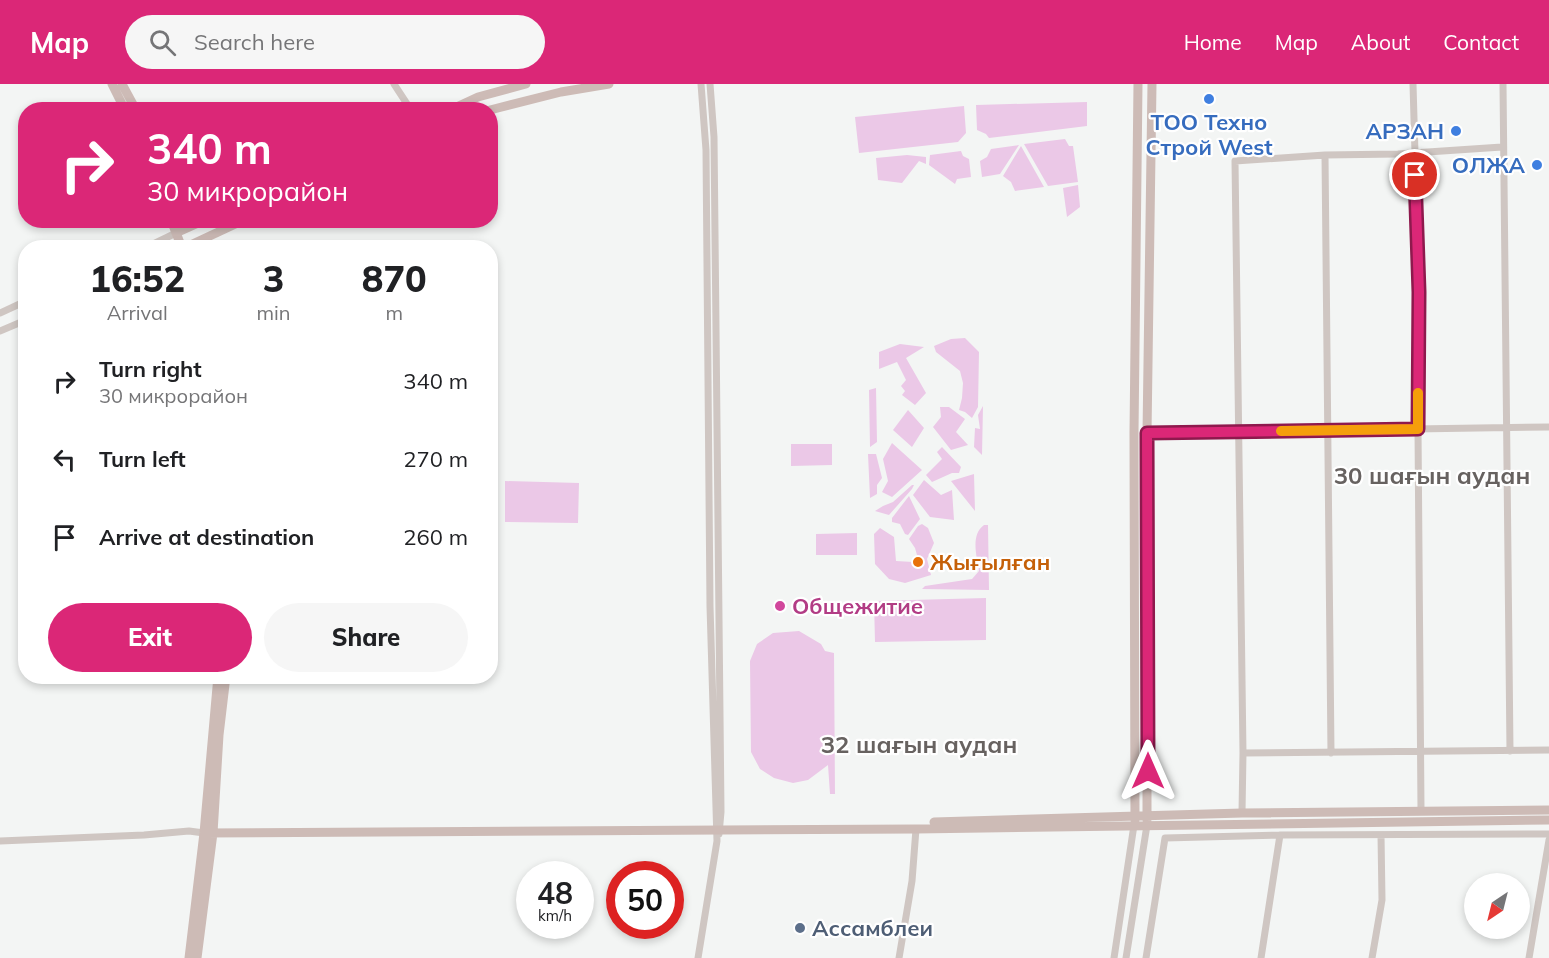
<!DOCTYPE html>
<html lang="en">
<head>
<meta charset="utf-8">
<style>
  :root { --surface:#fff; --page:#f6f6f6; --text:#202124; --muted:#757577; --accent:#db2777 }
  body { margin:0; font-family:Mulish,sans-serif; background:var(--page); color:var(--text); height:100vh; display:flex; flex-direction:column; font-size:22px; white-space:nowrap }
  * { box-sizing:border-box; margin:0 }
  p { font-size:20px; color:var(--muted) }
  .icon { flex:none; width:33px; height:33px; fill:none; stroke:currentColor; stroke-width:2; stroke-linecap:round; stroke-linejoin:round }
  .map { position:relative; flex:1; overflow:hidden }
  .drawer { position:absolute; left:18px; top:156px; width:480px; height:444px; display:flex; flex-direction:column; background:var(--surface); border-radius:24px; box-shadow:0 3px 9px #0003 }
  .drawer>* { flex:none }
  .guide { position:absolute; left:18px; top:18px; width:480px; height:126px; border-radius:24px; box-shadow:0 3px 9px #0003; background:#db2777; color:#fff; overflow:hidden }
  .needle { width:39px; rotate:215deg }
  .controls { position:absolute; left:1464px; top:789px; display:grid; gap:12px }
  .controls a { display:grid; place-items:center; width:66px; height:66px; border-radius:50%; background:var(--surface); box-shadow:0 3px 9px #0003; font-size:30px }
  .speed { position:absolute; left:516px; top:777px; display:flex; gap:12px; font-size:30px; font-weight:700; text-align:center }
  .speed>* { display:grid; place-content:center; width:78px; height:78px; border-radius:50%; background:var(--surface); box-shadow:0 3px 9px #0003; line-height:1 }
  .speed small { font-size:15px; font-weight:400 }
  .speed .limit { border:9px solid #d22; background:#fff; color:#111 }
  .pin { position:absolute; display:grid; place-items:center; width:51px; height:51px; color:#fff; margin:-26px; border:3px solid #fff; border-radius:50%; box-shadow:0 2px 6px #0007 }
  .me { position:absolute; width:66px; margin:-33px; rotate:0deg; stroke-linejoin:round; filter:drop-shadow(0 0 4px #0008) }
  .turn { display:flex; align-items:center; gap:21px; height:126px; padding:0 30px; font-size:27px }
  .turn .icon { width:78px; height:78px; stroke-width:2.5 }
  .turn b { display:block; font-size:42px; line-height:51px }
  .eta { display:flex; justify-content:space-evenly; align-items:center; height:102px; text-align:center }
  .eta b { font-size:36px; font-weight:800; line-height:42px }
  .action { display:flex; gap:12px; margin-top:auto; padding:12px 30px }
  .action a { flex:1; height:69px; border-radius:36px; background:var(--accent); color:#fff; font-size:24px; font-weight:800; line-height:69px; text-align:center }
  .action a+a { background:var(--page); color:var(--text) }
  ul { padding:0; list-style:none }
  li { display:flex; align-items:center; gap:18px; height:78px; padding:0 30px }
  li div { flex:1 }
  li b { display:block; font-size:22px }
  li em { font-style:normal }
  header { display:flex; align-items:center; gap:36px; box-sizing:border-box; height:84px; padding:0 30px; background:var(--accent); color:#fff }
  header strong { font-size:28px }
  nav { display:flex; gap:33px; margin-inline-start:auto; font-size:21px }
  .search { width:420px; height:54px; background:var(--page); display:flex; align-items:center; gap:15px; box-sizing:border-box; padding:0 21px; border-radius:33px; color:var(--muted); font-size:22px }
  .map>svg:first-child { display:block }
</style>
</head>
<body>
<header>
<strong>Map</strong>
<div class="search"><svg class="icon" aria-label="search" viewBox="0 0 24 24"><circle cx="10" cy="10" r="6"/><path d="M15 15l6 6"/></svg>Search here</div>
<nav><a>Home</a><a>Map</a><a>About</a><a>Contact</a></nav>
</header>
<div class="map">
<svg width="1549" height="874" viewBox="0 0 1549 874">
  <rect width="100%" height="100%" fill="#f3f5f4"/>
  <path fill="#ebc8e7" d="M1087,18V42L989,54L986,50L977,46L976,21Z
    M964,22L966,49L958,58L859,69L855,33Z
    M1065,55L1069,62H1073L1078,98L1048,102L1024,60Z
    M1019,61L1000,90L982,93L980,77L987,73L991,65Z
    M1021,62L1044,103L1015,107L1011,98L1003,92Z
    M961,67L963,72L969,75L971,93L957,95L955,100L929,81L930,71Z
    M907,71L926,73V80L919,77L902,99L878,96L876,74Z
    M1078,101L1080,123L1067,133L1063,104Z
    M965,254L979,268L978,323L972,334L965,328L959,326L962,314L963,299L960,287L936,268L934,262L951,255Z
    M900,260L924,263L906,274L926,309L915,321L902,311L905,307L901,302L906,296L897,278L879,285V268Z
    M876,304L877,358L870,363L869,306Z
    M983,322L982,371L974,363L975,344L980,345L978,331Z
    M940,323H949L965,335L956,348L968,361L951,366L933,343L941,333Z
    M908,326L924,344L912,363L893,346Z
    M892,359L922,386L892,413L882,408L888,397L883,375Z
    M791,360H832V381L791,382Z
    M942,363L961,383L959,389H952L932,398L926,391L942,375L937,368Z
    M868,370H876L882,394L877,401V410L870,414Z
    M974,390L975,427L951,397Z
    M924,396L941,411L952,406L954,436L930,433L913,411Z
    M505,397L579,399L578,439L505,438Z
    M912,401H914L912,405L889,431L875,427L883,422L893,418Z
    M909,412L920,435L908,451L905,450L900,440L892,438V434Z
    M922,440L928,444L934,459L927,475L931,491L905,499L889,495L875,480L874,450L880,444L894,453L896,477L913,478L917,471L915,464L909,455L918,442Z
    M984,441H988L989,506L922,505L925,502L972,495L979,487C977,473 970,451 984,441Z
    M857,449V471H816V450Z
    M986,514V556L875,558L874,517Z
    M799,547L821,560L825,567L834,569L835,710H830L828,681L808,696L793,699L774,694L760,685L751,668L750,577L757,560L773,549Z"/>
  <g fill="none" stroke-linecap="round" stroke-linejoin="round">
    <path stroke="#cfc6c2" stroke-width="7" d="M394,0L411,26
      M710,0L714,53L721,728L719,750
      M1413,0L1419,208L1418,345L1421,726
      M1503,0L1510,667
      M145,164L176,149
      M0,229L26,217
      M0,247L26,236
      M1147,349L1549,343
      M1243,669L1549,666
      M1331,669L1325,71L1398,70L1502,63
      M1242,729L1243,669L1235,77L1325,71
      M0,757L144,751L189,747L204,749
      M698,874L717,757L710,522L706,66L701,0
      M899,874L912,797L916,745
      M1114,874L1134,741
      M1126,874L1147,741
      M1146,874L1165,754L1280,751L1549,750
      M1261,874L1280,751
      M1372,874L1382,816L1381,751
      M1529,874L1549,756"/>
    <path stroke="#cdbbb6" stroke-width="9" d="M112,0L125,26
      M122,0L136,26
      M450,26L478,13L526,0
      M490,26L561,8L609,0
      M171,136L182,164
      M176,149L205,136
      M184,164L244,136
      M1135,736L1134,349L1138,0
      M1147,736V349L1152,0
      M934,738L1242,729L1549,726
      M204,749L916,745L1549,736
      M189,874L204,749L218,592
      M197,874L213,749L219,651L226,592"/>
  </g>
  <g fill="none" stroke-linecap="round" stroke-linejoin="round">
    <g stroke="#8e194d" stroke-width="15">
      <path id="route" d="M1148,687L1147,349L1418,345L1419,208L1415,91"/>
    </g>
    <use href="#route" stroke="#db2777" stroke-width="10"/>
    <path stroke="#f59e0b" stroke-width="10" d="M1281,347L1418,345V309"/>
  </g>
  <g fill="#3f7fe0" stroke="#fff" stroke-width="2">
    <circle cx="1209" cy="15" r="6"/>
    <circle cx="1456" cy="47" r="6"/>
    <circle cx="1537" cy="81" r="6"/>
  </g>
  <circle fill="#e8710a" stroke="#fff" stroke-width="2" cx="918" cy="478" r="6"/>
  <circle fill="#d1479c" stroke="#fff" stroke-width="2" cx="780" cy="522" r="6"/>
  <circle fill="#5c6f8a" stroke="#fff" stroke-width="2" cx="800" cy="844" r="6"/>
  <g text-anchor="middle" stroke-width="4.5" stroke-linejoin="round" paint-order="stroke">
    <g font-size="22" font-weight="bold" fill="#366cbe" stroke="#fff" text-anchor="end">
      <text x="1209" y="46" text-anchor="middle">ТОО Техно<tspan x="1209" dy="25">Строй West</tspan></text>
      <text x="1444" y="55">АРЗАН</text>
      <text x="1525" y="89">ОЛЖА</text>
    </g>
    <g font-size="22" font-weight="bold" fill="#c56008" stroke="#fff" text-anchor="start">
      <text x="930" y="486">Жығылған</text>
    </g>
    <g font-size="22" font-weight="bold" fill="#b23c85" stroke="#fff" text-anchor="start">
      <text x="792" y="530">Общежитие</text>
    </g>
    <g font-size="22" font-weight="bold" fill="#4e5e75" stroke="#fff" text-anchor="start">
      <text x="812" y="852">Ассамблеи</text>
    </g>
    <g font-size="24" font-weight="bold" fill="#676260" stroke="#fff">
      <text x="1432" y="400">30 шағын аудан</text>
      <text x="919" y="669">32 шағын аудан</text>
    </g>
  </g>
</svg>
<div class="controls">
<a><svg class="needle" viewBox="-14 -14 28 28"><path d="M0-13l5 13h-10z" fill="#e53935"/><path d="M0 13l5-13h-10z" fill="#757577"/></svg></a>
</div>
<div class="speed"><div>48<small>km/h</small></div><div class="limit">50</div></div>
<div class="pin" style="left:1415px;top:91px;background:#d93025"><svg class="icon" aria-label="arrive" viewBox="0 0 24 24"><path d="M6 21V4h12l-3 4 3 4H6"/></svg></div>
<svg class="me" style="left:1148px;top:687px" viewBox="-20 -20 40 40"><path d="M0-17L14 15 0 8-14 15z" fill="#db2777" stroke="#fff" stroke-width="4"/></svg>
<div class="guide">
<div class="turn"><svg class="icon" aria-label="right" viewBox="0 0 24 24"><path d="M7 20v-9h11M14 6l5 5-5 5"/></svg><div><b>340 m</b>30 микрорайон</div></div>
</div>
<section class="drawer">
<div class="eta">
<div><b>16:52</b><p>Arrival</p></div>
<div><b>3</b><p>min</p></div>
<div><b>870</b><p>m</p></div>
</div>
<ul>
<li><svg class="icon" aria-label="right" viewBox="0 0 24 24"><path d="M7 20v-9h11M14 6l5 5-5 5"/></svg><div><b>Turn right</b><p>30 микрорайон</p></div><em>340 m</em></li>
<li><svg class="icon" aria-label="left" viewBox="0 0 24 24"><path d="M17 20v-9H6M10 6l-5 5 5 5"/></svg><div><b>Turn left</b></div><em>270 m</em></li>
<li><svg class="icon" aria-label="arrive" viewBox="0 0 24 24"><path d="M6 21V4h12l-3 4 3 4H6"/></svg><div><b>Arrive at destination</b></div><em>260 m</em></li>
</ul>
<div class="action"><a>Exit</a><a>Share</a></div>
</section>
</div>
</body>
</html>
